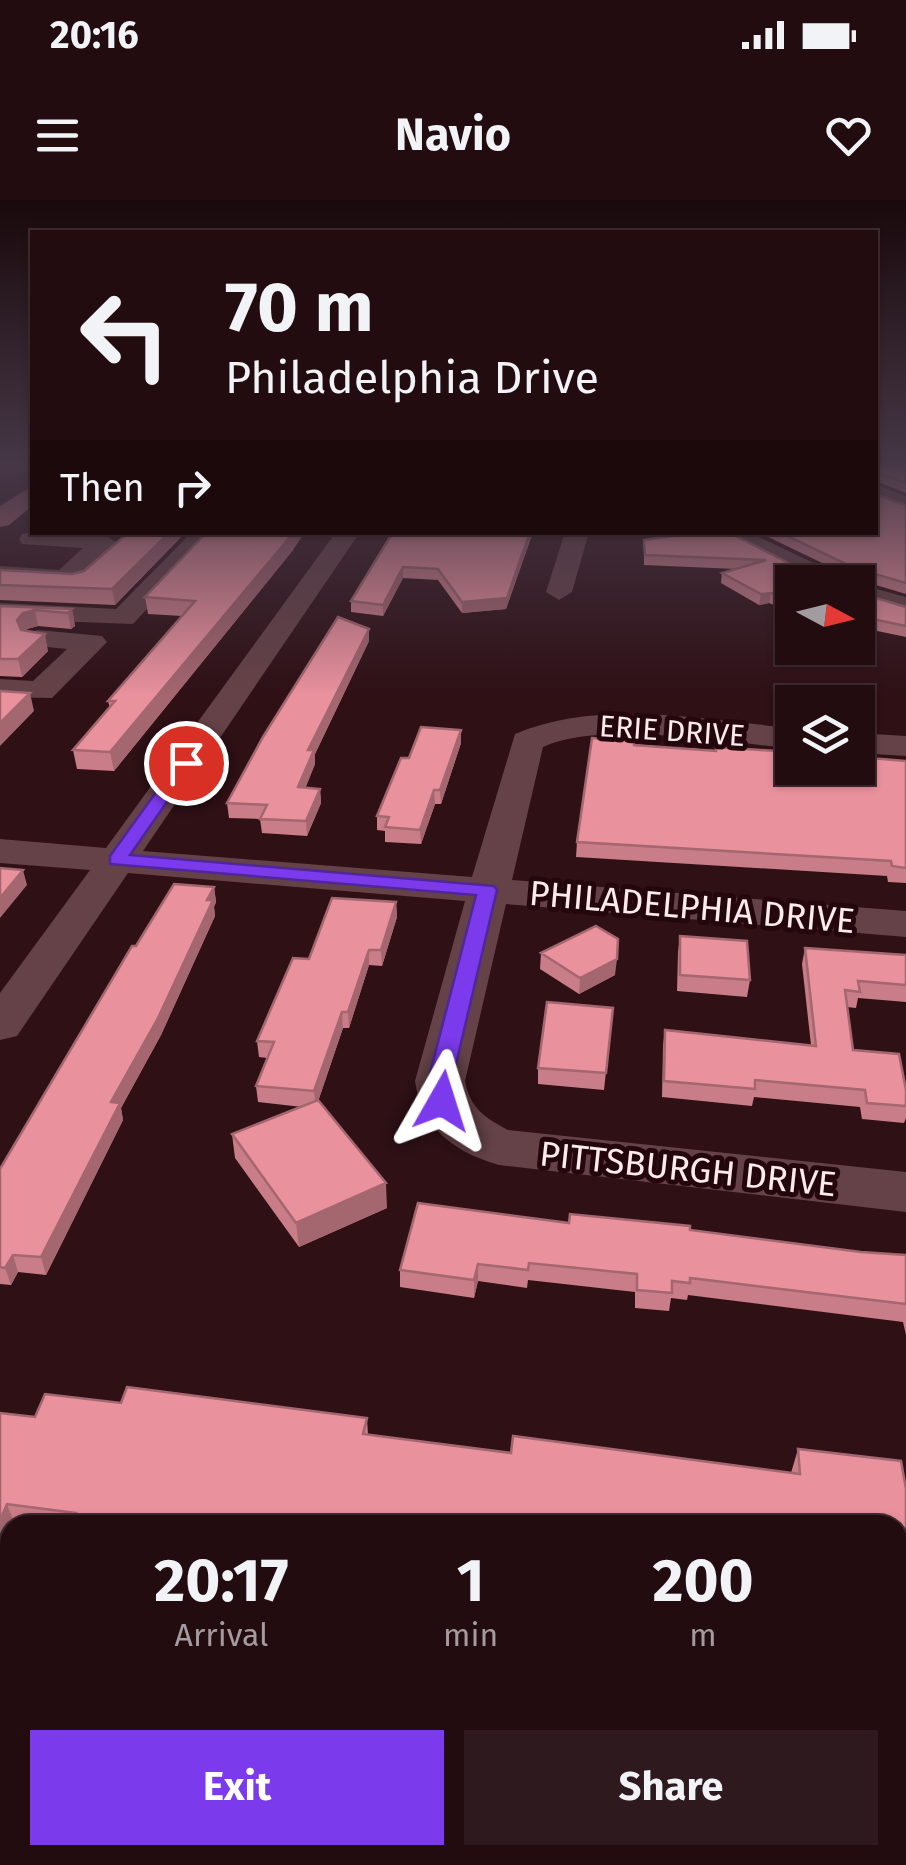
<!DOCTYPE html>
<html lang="en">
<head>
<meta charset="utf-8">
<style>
  :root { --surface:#220c10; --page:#2e1a1e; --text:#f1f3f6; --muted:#a29b9f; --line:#3f2c30; --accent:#7c3aed }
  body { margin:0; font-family:"Fira Sans",sans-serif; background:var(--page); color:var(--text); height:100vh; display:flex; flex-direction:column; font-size:38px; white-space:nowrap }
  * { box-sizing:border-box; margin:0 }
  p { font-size:32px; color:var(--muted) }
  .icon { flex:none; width:55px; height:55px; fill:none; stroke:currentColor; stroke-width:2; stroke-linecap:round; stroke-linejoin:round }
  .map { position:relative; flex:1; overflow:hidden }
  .panel { position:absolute; left:0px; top:1315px; width:908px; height:350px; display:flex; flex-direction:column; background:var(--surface); border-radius:30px 30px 0 0; box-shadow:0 2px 8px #0004,0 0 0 2px var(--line) }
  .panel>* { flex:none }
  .top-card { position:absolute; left:30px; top:30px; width:848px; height:305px; border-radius:0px; box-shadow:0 2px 8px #0004,0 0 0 2px var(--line); background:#220c10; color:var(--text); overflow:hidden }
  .needle { width:65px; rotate:97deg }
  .fabs { position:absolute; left:775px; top:365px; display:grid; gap:20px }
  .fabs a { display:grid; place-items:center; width:100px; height:100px; border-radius:0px; background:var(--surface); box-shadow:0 2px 8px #0004,0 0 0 2px var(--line); font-size:50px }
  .pin { position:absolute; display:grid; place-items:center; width:85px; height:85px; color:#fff; margin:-42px; border:5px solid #fff; border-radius:50%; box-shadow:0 2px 10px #0007 }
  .me { position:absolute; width:110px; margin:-55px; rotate:6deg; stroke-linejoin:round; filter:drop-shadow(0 0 8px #0008) }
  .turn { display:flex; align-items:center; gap:35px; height:210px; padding:0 30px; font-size:45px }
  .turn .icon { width:130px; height:130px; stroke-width:2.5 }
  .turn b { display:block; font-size:70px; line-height:85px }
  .then { display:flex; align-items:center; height:95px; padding:0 30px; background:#0003; gap:20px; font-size:38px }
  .eta { display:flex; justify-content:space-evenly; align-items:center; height:170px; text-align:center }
  .eta b { font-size:60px; font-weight:700; line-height:70px }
  .cta { display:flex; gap:20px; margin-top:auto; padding:20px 30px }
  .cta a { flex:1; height:115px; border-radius:0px; background:var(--accent); color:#fff; font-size:40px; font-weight:700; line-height:115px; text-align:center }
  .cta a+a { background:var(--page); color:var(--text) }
  .status { display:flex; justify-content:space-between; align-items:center; height:70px; padding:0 50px; background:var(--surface); direction:ltr }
  .status svg { height:28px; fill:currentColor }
  header { display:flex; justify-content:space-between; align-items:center; height:130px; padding:0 30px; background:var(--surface); font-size:45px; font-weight:700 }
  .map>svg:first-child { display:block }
</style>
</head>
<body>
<div class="status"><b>20:16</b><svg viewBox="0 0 49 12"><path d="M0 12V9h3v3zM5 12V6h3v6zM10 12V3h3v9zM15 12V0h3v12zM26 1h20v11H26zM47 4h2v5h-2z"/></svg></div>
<header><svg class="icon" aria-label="menu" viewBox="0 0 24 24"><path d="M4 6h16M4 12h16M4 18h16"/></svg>Navio<svg class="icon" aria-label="heart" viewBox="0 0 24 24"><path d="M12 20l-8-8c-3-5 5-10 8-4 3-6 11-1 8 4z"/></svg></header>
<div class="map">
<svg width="906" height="1665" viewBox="0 0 906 1665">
  <rect width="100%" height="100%" fill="#2e1015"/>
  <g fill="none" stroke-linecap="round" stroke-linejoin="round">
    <path fill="#654247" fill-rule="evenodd" d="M0,263H28L30,267L20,273L0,272Z
      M875,263H906V268L875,272Z
      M875,285L906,296V311L875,300Z
      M31,332L104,335L116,342L74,384L0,382V366L59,370L83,348L22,344L19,339L22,334Z
      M192,332H218L133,424L0,419V403L116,409Z
      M336,332H360L143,651L472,677L515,534C600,498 704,520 792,528V548C724,543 604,520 543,547L512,680L906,711V737L506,704L465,881C470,908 485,918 508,930L906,972V1012L499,965C456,953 421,928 415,881L465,701L128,673L17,836L0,840V793L90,670L0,663V639L106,648Z
      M565,332H589L572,392L559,400L546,392Z
      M716,332H748L841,376L845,382H812Z
      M858,384L906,397V414L858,400Z
      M38,430L102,436L107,442L52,498L0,497V479L33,481L67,449L28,445L24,439L28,433Z
      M858,533L906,536V556L858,553Z
      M0,1491L10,1493V1573L0,1571Z
      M898,1603L906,1604V1665H863L859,1655H898Z"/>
    <path fill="#af6772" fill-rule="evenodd" d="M32,286V306L9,325L0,327V306Z"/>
  </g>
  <path fill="#c97d88" d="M906,263V293L876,281L875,266Z
    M906,305V394L859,380L792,382V412L769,403L759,405L721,383L722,373L736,369L644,365V340L701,332L812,375L843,373L758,332H875Z
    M129,332H186L115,405L0,400V370L72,374L84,371Z
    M393,332H533L506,409L462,413L438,380L403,378L383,416L351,412V401Z
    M293,350L114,571L77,569L73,550L110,508L108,501L182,416L148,414L145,397Z
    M858,383L859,393L906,407V437L858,427Z
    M0,406L72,409L75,426L71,429L38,426L27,429L26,431L48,451L22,477L0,476Z
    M369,441L315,554V564L305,588L320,589L321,603L307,636L262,633L260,619L229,618L227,603Z
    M461,543L441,604H435L421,644L385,642V631L377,630V616L409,558Z
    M634,545L906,561V683L888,682L887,676L576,657L577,642Z
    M214,687L216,702L214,707L215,716L161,835L121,908L123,920L46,1075L18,1072L11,1085L0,1084V969L136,746Z
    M396,702L397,717L382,766L369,765L349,828H343L318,901L387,1008L299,1047L235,958L232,934L302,907L258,902L256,886L267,858L259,857L257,841L309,759Z
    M680,736L750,780L747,797L677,791L678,752Z
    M805,748L906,755V802L858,798L856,808L847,807L853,850L906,890V918L904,923L862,919L860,907L754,897L752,906L662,897L663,846L665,830L811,845L802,764Z
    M541,753L615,775L579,794L540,769Z
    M613,808L604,890L538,884V868Z
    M569,1023L690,1030L861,1052L906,1055V1135L903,1122L688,1095L687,1100L671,1098L669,1111L635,1108V1092L528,1080L527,1088L478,1081L474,1098L400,1087V1070Z
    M121,1203L367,1218L368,1235L511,1253L791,1273L798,1249L906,1289V1479L898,1478V1325H10L5,1352L0,1351V1213L35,1217Z"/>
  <path fill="#a4666f" d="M170,332H186L115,405L112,389Z
    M294,332H305L293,350L114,571L110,552Z
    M530,332H533L506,409L462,413V402Z
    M403,367V378L383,416V405Z
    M771,393L769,403L759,405L761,394Z
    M72,409L75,426L71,429L68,413Z
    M35,410L38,426L27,429L21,437L17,420L23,413Z
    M369,429V441L315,554V564L300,602L298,587L308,550Z
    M45,434L48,451L22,477L18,459Z
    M30,493L34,511L0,546V523Z
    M461,530V543L441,604L440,590Z
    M320,589L321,603L307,636L306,621Z
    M434,590L435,604L421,644L420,630Z
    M23,670L27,685L0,718V698Z
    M214,687L216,702L214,707L215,716L161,835L121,908L123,920L46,1075L41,1057L111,902Z
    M396,702L397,717L382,766L381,750Z
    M369,750V765L349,828L348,812Z
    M617,759L615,775L579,794L580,778Z
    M342,812L343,828L316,908L314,891Z
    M386,983L387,1008L299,1047L296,1023Z
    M13,1055L18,1072L11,1085L5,1068Z
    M478,1064V1081L474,1098V1080Z
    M7,1304L15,1325H10V1342L5,1352L0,1338V1320Z
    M89,1655H99L102,1663V1665H85Z"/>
  <path fill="#ea919e" stroke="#a4666f" stroke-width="2.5" d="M906,263V283L878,273L875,275V266Z
    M875,294L906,305V383L861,370L856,374L857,382H792V401L771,393L761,394L722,373L766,360L645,355L644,340L701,332H728L812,375L851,372L844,363L779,332H875Z
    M129,332H170L112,389L0,385V370L72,374L84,371Z
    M207,332H294L110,552L73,550L115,501H108L195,401L145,397Z
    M393,332H530L507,398L462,402L438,369L403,367L383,405L351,401Z
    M858,383L859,393L906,407V426L858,416Z
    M0,406L72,409L68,413L35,410L23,413L17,420L21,430L45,434L18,459H0Z
    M338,417L369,429L308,550H314L298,587L320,589L306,621L260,619L267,605L227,603L263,537Z
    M0,491L30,493L0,523Z
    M421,527L461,530L440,590H434L420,630L385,627L389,617L377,616L401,558H409Z
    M592,538L634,541V545L716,551V547L792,552V568H858V557L906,561V668L892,666L891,661L577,642Z
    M0,668L23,670L0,698Z
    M174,684L214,687L207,700H213L158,818L111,902L120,903L41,1057L13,1055L5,1068L0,1067V969L132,746H136Z
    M332,698L396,702L381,750H369L348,812H342L314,891L256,886L274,842L257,841L293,758L309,759Z
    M596,726L618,739L617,759L580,778L541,753Z
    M680,736L747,741L750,780L680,775Z
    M805,748L906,755V785L858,781L860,792L845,790L853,850L899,854L906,890V906L867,903L865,890L755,880V889L664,881L665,830L816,846Z
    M547,802L613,808L606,873L538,868Z
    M318,900L386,983L296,1023L232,934Z
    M418,1003L569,1023L570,1014L690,1026V1030L861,1052L906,1055V1104L690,1078V1083L672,1081V1093L637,1090V1074L529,1063L528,1070L478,1064L474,1080L400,1070Z
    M127,1187L367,1218L363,1234L511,1253L513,1236L800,1274L798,1249L901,1261L906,1289V1455L898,1454V1325H120L74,1318L76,1313L7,1304L0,1320V1213L35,1217L45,1194L121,1203Z
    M10,1627V1655H89L85,1665H0V1655Z"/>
  <linearGradient id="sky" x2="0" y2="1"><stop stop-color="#19090c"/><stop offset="0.53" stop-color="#463746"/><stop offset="1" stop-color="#463746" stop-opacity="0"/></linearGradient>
  <rect width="906" height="496" fill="url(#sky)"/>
  <path fill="#7c3aed" stroke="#51269a" stroke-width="2.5" d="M186,558L194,563L130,655L494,686L497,690L452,881L454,901L450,906H433L428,881L476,695L110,664V656L180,559Z"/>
  <g text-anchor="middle" stroke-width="10" stroke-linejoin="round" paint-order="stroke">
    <g font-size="30" fill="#fdebec" stroke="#24070d">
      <text transform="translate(672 531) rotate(4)" y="10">ERIE DRIVE</text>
    </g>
    <g font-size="35" fill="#fdebec" stroke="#24070d">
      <text transform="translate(692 707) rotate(5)" y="12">PHILADELPHIA DRIVE</text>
      <text transform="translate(688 969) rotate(6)" y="12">PITTSBURGH DRIVE</text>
    </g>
  </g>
</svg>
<div class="fabs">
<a><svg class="needle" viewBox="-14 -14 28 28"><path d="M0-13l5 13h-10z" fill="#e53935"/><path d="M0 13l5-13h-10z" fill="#a29b9f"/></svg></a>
<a><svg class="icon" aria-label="layers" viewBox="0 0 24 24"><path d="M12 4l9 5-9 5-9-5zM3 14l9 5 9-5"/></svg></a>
</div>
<div class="pin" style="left:186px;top:563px;background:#d93025"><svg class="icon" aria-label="arrive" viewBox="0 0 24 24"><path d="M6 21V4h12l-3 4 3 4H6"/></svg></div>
<svg class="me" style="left:442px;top:901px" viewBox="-20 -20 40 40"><path d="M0-17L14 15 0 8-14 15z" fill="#7c3aed" stroke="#fff" stroke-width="4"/></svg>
<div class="top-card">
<div class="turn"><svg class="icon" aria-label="left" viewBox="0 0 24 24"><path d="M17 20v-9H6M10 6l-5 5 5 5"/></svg><div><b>70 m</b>Philadelphia Drive</div></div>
<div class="then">Then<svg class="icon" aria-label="right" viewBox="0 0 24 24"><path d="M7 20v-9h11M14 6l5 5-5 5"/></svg></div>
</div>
<section class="panel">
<div class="eta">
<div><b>20:17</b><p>Arrival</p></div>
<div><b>1</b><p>min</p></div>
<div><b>200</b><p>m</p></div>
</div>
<div class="cta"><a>Exit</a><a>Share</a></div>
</section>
</div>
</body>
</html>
